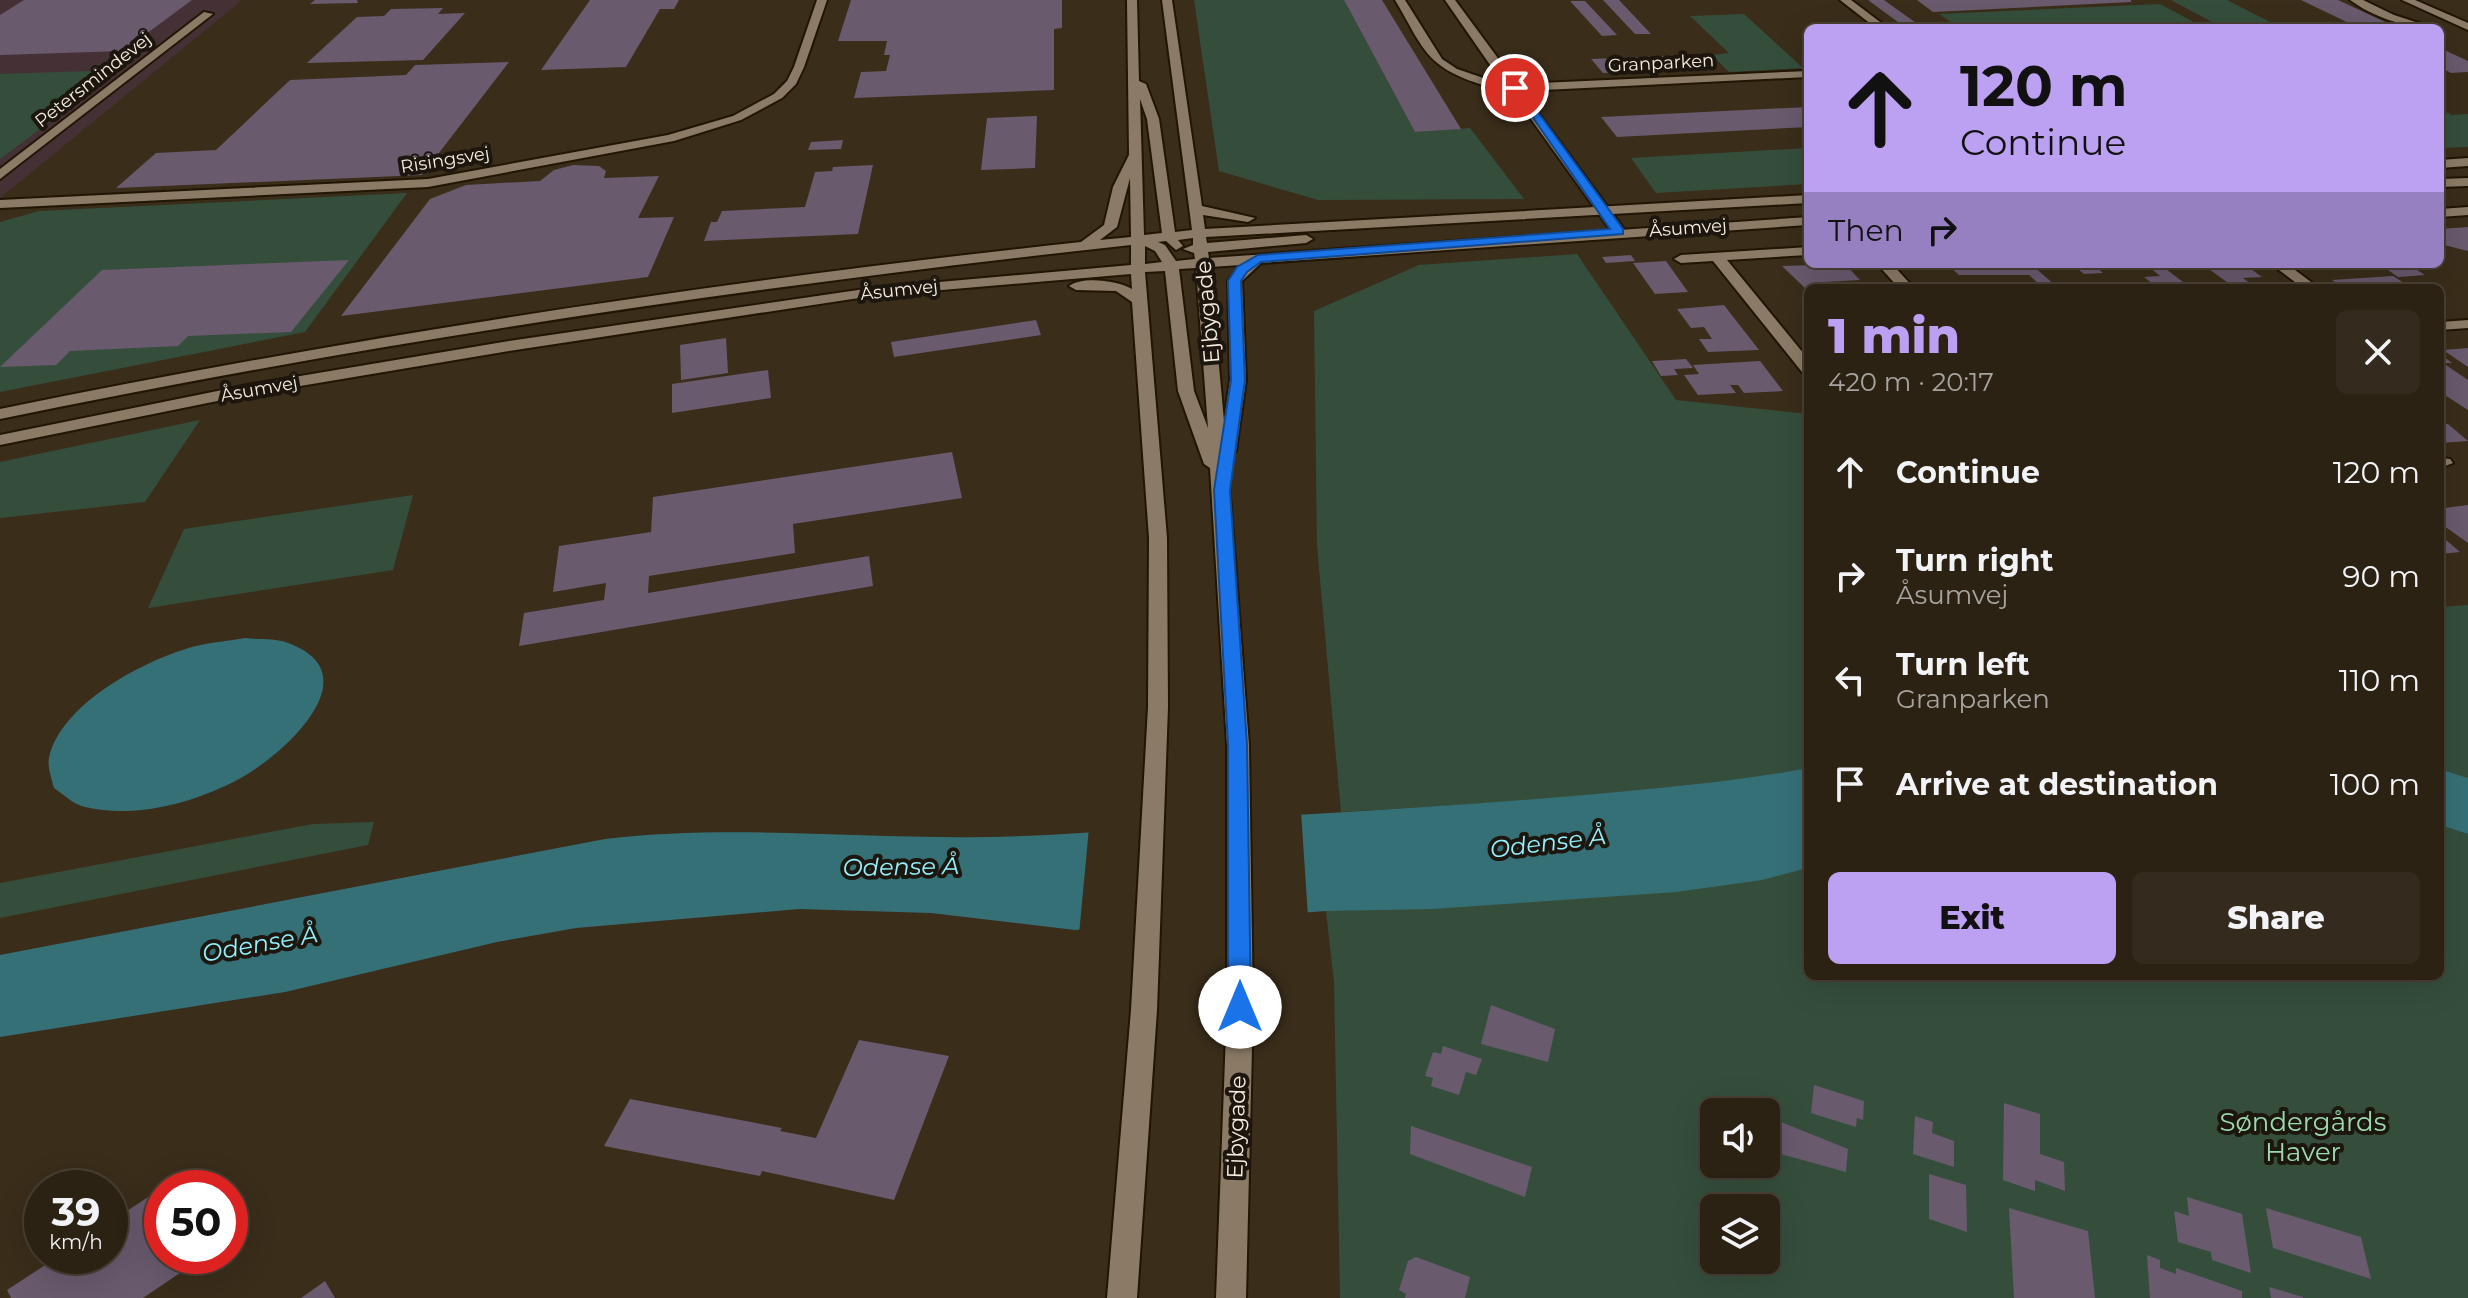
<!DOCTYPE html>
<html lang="en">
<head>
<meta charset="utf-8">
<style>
  :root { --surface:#2c2214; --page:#342a1d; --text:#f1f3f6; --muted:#a6a4a0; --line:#483f34; --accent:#bca0f2 }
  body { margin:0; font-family:Montserrat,sans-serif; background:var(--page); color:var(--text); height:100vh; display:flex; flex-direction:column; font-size:30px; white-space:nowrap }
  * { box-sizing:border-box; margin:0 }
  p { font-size:26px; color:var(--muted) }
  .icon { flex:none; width:44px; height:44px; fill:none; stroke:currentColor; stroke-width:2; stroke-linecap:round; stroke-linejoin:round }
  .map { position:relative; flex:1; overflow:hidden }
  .drawer { position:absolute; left:1804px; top:284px; width:640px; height:696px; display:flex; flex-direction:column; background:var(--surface); border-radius:12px; box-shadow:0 8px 32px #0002,0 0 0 2px var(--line) }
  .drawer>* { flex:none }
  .top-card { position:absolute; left:1804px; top:24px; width:640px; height:244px; border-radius:12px; box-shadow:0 8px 32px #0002,0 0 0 2px var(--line); background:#bca0f2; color:#111; overflow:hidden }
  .buttons { position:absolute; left:1700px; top:1098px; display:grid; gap:16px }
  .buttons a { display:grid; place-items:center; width:80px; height:80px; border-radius:12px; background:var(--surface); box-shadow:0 8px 32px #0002,0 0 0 2px var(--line); font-size:40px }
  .speed { position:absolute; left:24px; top:1170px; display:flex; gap:16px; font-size:40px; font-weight:700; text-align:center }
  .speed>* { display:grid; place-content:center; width:104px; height:104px; border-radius:50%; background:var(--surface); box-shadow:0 8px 32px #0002,0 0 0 2px var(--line); line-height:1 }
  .speed small { font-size:20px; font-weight:400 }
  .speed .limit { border:12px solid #d22; background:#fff; color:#111 }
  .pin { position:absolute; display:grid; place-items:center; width:68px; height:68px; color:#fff; margin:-34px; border:4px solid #fff; border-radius:50%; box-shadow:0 2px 8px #0007 }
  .me { position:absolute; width:88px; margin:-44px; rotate:0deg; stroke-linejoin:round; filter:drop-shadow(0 0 6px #0008) }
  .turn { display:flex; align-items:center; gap:28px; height:168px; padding:0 24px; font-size:36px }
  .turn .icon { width:104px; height:104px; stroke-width:2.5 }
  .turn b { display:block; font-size:56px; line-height:68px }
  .then { display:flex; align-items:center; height:76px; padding:0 24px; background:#0003; gap:16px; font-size:30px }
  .round { display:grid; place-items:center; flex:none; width:84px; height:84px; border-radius:12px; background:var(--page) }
  .head { display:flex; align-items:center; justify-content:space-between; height:136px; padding:0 24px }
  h1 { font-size:48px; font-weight:800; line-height:60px; color:var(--accent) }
  .cta { display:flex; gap:16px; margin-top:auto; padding:16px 24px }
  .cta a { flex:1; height:92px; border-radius:12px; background:var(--accent); color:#111; font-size:32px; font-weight:800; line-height:92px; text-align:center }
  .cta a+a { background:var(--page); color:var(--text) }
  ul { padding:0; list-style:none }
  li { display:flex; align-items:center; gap:24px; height:104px; padding:0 24px }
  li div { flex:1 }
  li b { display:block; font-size:30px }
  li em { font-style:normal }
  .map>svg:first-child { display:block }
</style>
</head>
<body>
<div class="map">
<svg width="2468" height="1298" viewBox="0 0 2468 1298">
  <rect width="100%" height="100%" fill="#3a2d1a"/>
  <path fill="#453135" d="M0,0H242L0,198Z"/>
  <path fill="#354e3c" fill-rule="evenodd" d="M1194,0H1344L1415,132L1470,128L1524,199L1318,200L1219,171Z
    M2171,0H2227L2282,28H2223Z
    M2160,4L2205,28H1959L1939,14Z
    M1744,14L1803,68L1729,72L1712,55L1729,53L1690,16Z
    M119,70L0,159V74Z
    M2440,109L2452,115L2468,114V147L2440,148Z
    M1808,148V184L1656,193L1631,158Z
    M407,193L305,332L0,392V222L39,211Z
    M1577,254L1676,400L1808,414V768L1771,776L1545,800L1341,812L1317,546L1314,311L1419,265Z
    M200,420L145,502L0,518V462Z
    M413,495L393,570L148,608L184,529Z
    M2468,605V778L2440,769V607Z
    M374,822L368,845L0,918V883L313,824Z
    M2440,825L2468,834V1298H1340L1334,982L1326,911C1408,909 1490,905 1571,899C1651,894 1730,888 1808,868V976H2440ZM1714,1112H1766V1164H1714ZM1714,1208H1766V1260H1714Z"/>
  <path fill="#367077" d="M245,638C258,640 275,638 288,643C374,674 282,756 239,779C194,803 135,819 85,807C74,805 63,794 54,788C52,780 47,766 49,758C61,703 146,659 196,646C212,642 229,641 245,638Z
    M1808,768V868L1762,880L1676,892L1433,909L1326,911L1075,930L931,913L799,909L576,928L497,942L285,992L0,1037V955L605,839C732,824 858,839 986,837C1096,836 1204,820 1313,814C1428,807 1543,800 1658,788C1708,783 1758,778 1808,768Z
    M2440,769L2468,778V834L2440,825Z"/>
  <path fill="#3a2d1a" d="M1301,811L1308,917L1079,934L1089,828Z"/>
  <path fill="#695a6e" d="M24,0H192L123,51L0,55V15Z
    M315,0H357L358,3L310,4Z
    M590,0H679L674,9H660L626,67L541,70Z
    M851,0H1062V28L1054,29V90L854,98L861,72L886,71L890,55H884L887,41H838Z
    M1344,0H1382L1461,129L1415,132Z
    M1603,0H1619L1651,34H1635Z
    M1868,0H1884L1923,28H1906Z
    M1917,0H2131V2L1933,12Z
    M2301,0H2338L2398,28H2359Z
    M1570,1H1585L1617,35L1602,36Z
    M443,8L438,14L465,13L423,60L307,63L357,17L384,16L391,9Z
    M2440,48L2468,61V72L2451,73L2440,67Z
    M1691,55L1704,68L1671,70L1666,65L1642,67L1646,71L1603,73L1591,59Z
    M509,62L422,175L116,188L156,153L216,150L290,80L406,75L415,65Z
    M1808,107V127L1617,137L1601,117Z
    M1037,116L1035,168L981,170L987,118Z
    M843,140L841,149L808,150L811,142Z
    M573,165L599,166L606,171L604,178L659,176L638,218L674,217L648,277L341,316L430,199L466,185L540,181L554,170Z
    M873,165L858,234L704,241L711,222H717L722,211L805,207L815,172L832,171L833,167Z
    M2468,227V251L2440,244V229Z
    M1631,255L1635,261L1606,263L1602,257Z
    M349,260L291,332L188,336L178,346L70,351L56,365L0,367L102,270Z
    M1666,261L1688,292L1655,294L1633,263Z
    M1845,264L1860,280L1825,282L1831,288H1808V291L1782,266Z
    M1947,264H2015L2022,270L2020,266L2032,265L2056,286L2042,287L2029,275H1959Z
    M2072,264H2104L2096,267L2103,273L2084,274Z
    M2183,264L2188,268L2166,269L2183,282L2153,284L2144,277L2160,276L2147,265Z
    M2202,264H2244L2262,277L2243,278L2251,284L2231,285Z
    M2414,268L2425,275L2398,277L2388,270Z
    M2393,276L2412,288H2344L2332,280Z
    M1724,305L1759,350L1708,352L1699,339H1712L1704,327L1691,328L1677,309Z
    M1036,320L1041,335L894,357L891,342Z
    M726,338L728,373L681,380L680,345Z
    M2468,348V367L2443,350Z
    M2440,354L2452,363H2443L2468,380V410L2440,392Z
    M1686,359L1693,368L1674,369L1678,375L1661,376L1652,361Z
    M1760,361L1783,391L1744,393L1738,385H1730L1736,393L1698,395L1684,375L1699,374L1693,365Z
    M768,370L771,398L672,413V384Z
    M2440,424H2448L2468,441L2440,443Z
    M952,452L962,498L793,524L795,553L649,576L648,593L869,556L873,586L519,646L524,613L604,600L606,583L553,592L559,546L651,532L653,497Z
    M2440,504L2445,508L2468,505V543L2440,523Z
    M2440,535L2460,552L2440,554Z
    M1491,1005L1555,1029L1548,1062L1481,1044Z
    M859,1040L949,1056L894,1200L762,1171L760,1176L604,1146L630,1099L782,1128L780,1131L816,1138Z
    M1443,1046L1482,1059L1476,1075L1466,1072L1459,1095L1431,1086L1433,1078L1425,1076L1433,1052L1441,1054Z
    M1814,1085L1864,1101L1863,1120L1857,1118L1856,1127L1811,1113Z
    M2004,1103L2040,1114V1154L2064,1162L2065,1191L2035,1180V1191L2003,1180Z
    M1915,1116L1933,1122L1932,1133L1954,1141V1167L1913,1154Z
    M1781,1122L1848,1149L1846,1172L1777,1153Z
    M1411,1126L1532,1167L1525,1197L1410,1154Z
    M1929,1174L1966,1185L1967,1232L1929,1219Z
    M162,1188V1256H205L143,1298H11L7,1290L59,1256H110V1222Z
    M2187,1197L2242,1214L2251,1273L2212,1260L2211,1252L2178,1242L2174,1211L2189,1216Z
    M2009,1208L2088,1231L2095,1298H2014Z
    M2266,1208L2361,1237L2371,1279L2273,1248Z
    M2147,1255L2160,1260V1268L2176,1274V1268L2242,1291V1298H2150Z
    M1416,1257L1470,1277L1465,1298H1405L1406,1294L1399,1290L1408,1261Z
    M325,1281L335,1298H301Z
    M2269,1287L2303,1297V1298H2271Z"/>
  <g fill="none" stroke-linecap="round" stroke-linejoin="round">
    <g stroke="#211503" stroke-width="4">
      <path id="street" d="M817,0H827L804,67L796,84L782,98L741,120L674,141L428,187L0,208V200L428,179L668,135L733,116L774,94L787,81L794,67Z
        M1395,0H1405L1442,59L1457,69L1504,85L1445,0H1455L1517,84L1808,71V77L1522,91L1626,232L1619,236L1614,235L1511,91C1498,92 1486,86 1474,82C1424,65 1421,43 1395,0Z
        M1840,0H1851L1888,28H1876Z
        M2350,0H2363L2394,15L2434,28C2406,28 2373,17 2350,0Z
        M2402,0H2415L2468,23V30Z
        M204,12L213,14L0,179V169Z
        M2468,207V215L2440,217V209Z
        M1808,247V255L1727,260L1808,359V374L1802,372L1713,261L1681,263L1674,259L1681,255Z
        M1877,264H1892L1914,288H1899Z
        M2271,264H2287L2319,288H2303Z
        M2468,320V328L2440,330V322Z
        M2440,458L2450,459L2453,463L2440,468Z"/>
    </g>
    <g stroke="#211503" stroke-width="4">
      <path id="secondary" d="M1127,0H1137L1139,81L1146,84L1159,119L1175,232L1192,230L1162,0H1172L1202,206L1255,218L1248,222L1203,215L1205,229L1808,195V203L1206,237L1207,243L1306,235L1313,239L1306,243L1208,252L1209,258L1808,217V225L1261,263L1242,281L1246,380L1236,451L1227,456L1249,745L1253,1007L1246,1298H1216L1227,1007V745L1210,468L1204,464L1178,391L1165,271L1145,272L1167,538L1168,707L1157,1010L1137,1298H1107L1131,1010L1148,707L1149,538L1132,302L1116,291L1076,290L1069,286C1081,276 1118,280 1132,289L1131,274L872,296L509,351L252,394L0,445V435L252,384L509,341L872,288L1131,265V245C751,286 374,342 0,419V409C357,336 718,281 1081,242L1104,225L1113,187L1129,155ZM1140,99L1147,119L1162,233L1144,235ZM1130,178L1131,237L1100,240L1117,227ZM1193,238V245L1183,249L1194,253L1195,259L1176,261L1165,245L1158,242L1166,241L1176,250L1183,246L1178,240ZM1145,246L1155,251L1162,262L1145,264ZM1241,265L1228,281L1230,380L1224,421L1210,267ZM1196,268L1208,428L1194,391L1179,269Z
        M2468,158V166L2440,168V160Z
        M2468,178V186L2440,187V179Z"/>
    </g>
    <use href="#street" fill="#8b7b66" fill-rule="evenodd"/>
    <use href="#secondary" fill="#8b7b66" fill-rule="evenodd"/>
  </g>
  <path fill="#1a73e8" stroke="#114b97" stroke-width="2" d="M1511,86H1519L1623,229V234L1261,262L1247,272L1241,281L1245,380L1230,490L1247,745L1251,1007L1248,1014L1240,1017L1232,1014L1228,1007V745L1214,490L1231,380L1228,281L1237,267L1258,255L1610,229Z"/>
  <g text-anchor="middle" stroke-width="8" stroke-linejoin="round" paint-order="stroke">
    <g font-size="18" fill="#f5ece0" stroke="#1c160e">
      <text transform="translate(1661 63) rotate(-3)" y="6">Granparken</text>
      <text transform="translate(93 80) rotate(-38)" y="6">Petersmindevej</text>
      <text transform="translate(445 160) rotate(-9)" y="6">Risingsvej</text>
      <text transform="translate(1688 228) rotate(-4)" y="6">Åsumvej</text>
      <text transform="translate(899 290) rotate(-6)" y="6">Åsumvej</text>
      <text transform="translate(259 389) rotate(-10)" y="6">Åsumvej</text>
    </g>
    <g font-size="22" fill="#f5ece0" stroke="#1c160e">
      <text transform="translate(1207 312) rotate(-95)" y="8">Ejbygade</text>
      <text transform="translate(1236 1127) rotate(-88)" y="8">Ejbygade</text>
    </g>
    <g font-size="24" font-style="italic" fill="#92f1fe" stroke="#1c160e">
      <text transform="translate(1548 843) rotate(-7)" y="8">Odense Å</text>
      <text transform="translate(901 867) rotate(-1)" y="8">Odense Å</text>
      <text transform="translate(260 944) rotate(-10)" y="8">Odense Å</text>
    </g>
    <g font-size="26" fill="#9adbae" stroke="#1c160e">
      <text x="2303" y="1131">Søndergårds<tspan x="2303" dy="30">Haver</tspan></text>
    </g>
  </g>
</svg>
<div class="buttons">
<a><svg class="icon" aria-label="sound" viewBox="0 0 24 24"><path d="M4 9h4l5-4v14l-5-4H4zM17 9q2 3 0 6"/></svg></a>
<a><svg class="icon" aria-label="layers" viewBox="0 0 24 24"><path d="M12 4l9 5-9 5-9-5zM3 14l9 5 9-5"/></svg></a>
</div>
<div class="speed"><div>39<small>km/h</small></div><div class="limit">50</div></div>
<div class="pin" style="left:1515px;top:88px;background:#d93025"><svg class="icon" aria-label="arrive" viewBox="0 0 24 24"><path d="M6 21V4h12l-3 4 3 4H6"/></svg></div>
<svg class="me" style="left:1240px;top:1007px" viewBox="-20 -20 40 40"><circle r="19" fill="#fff"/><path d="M0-13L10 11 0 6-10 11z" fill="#1a73e8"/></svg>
<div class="top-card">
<div class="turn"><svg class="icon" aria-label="ahead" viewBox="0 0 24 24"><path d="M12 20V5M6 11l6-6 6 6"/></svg><div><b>120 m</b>Continue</div></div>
<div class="then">Then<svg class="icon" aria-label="right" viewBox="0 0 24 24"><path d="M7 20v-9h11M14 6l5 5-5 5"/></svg></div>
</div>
<section class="drawer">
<div class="head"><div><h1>1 min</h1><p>420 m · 20:17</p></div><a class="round"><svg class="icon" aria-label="close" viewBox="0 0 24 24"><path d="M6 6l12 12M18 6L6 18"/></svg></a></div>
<ul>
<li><svg class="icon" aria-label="ahead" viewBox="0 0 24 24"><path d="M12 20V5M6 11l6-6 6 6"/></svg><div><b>Continue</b></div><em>120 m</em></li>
<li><svg class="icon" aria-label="right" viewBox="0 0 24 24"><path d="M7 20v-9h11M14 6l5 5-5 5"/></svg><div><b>Turn right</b><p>Åsumvej</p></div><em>90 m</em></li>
<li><svg class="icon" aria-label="left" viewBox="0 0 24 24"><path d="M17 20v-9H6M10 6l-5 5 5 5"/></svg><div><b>Turn left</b><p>Granparken</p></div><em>110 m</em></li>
<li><svg class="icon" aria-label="arrive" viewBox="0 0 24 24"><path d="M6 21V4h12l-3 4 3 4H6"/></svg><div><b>Arrive at destination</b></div><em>100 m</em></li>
</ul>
<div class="cta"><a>Exit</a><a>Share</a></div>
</section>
</div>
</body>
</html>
